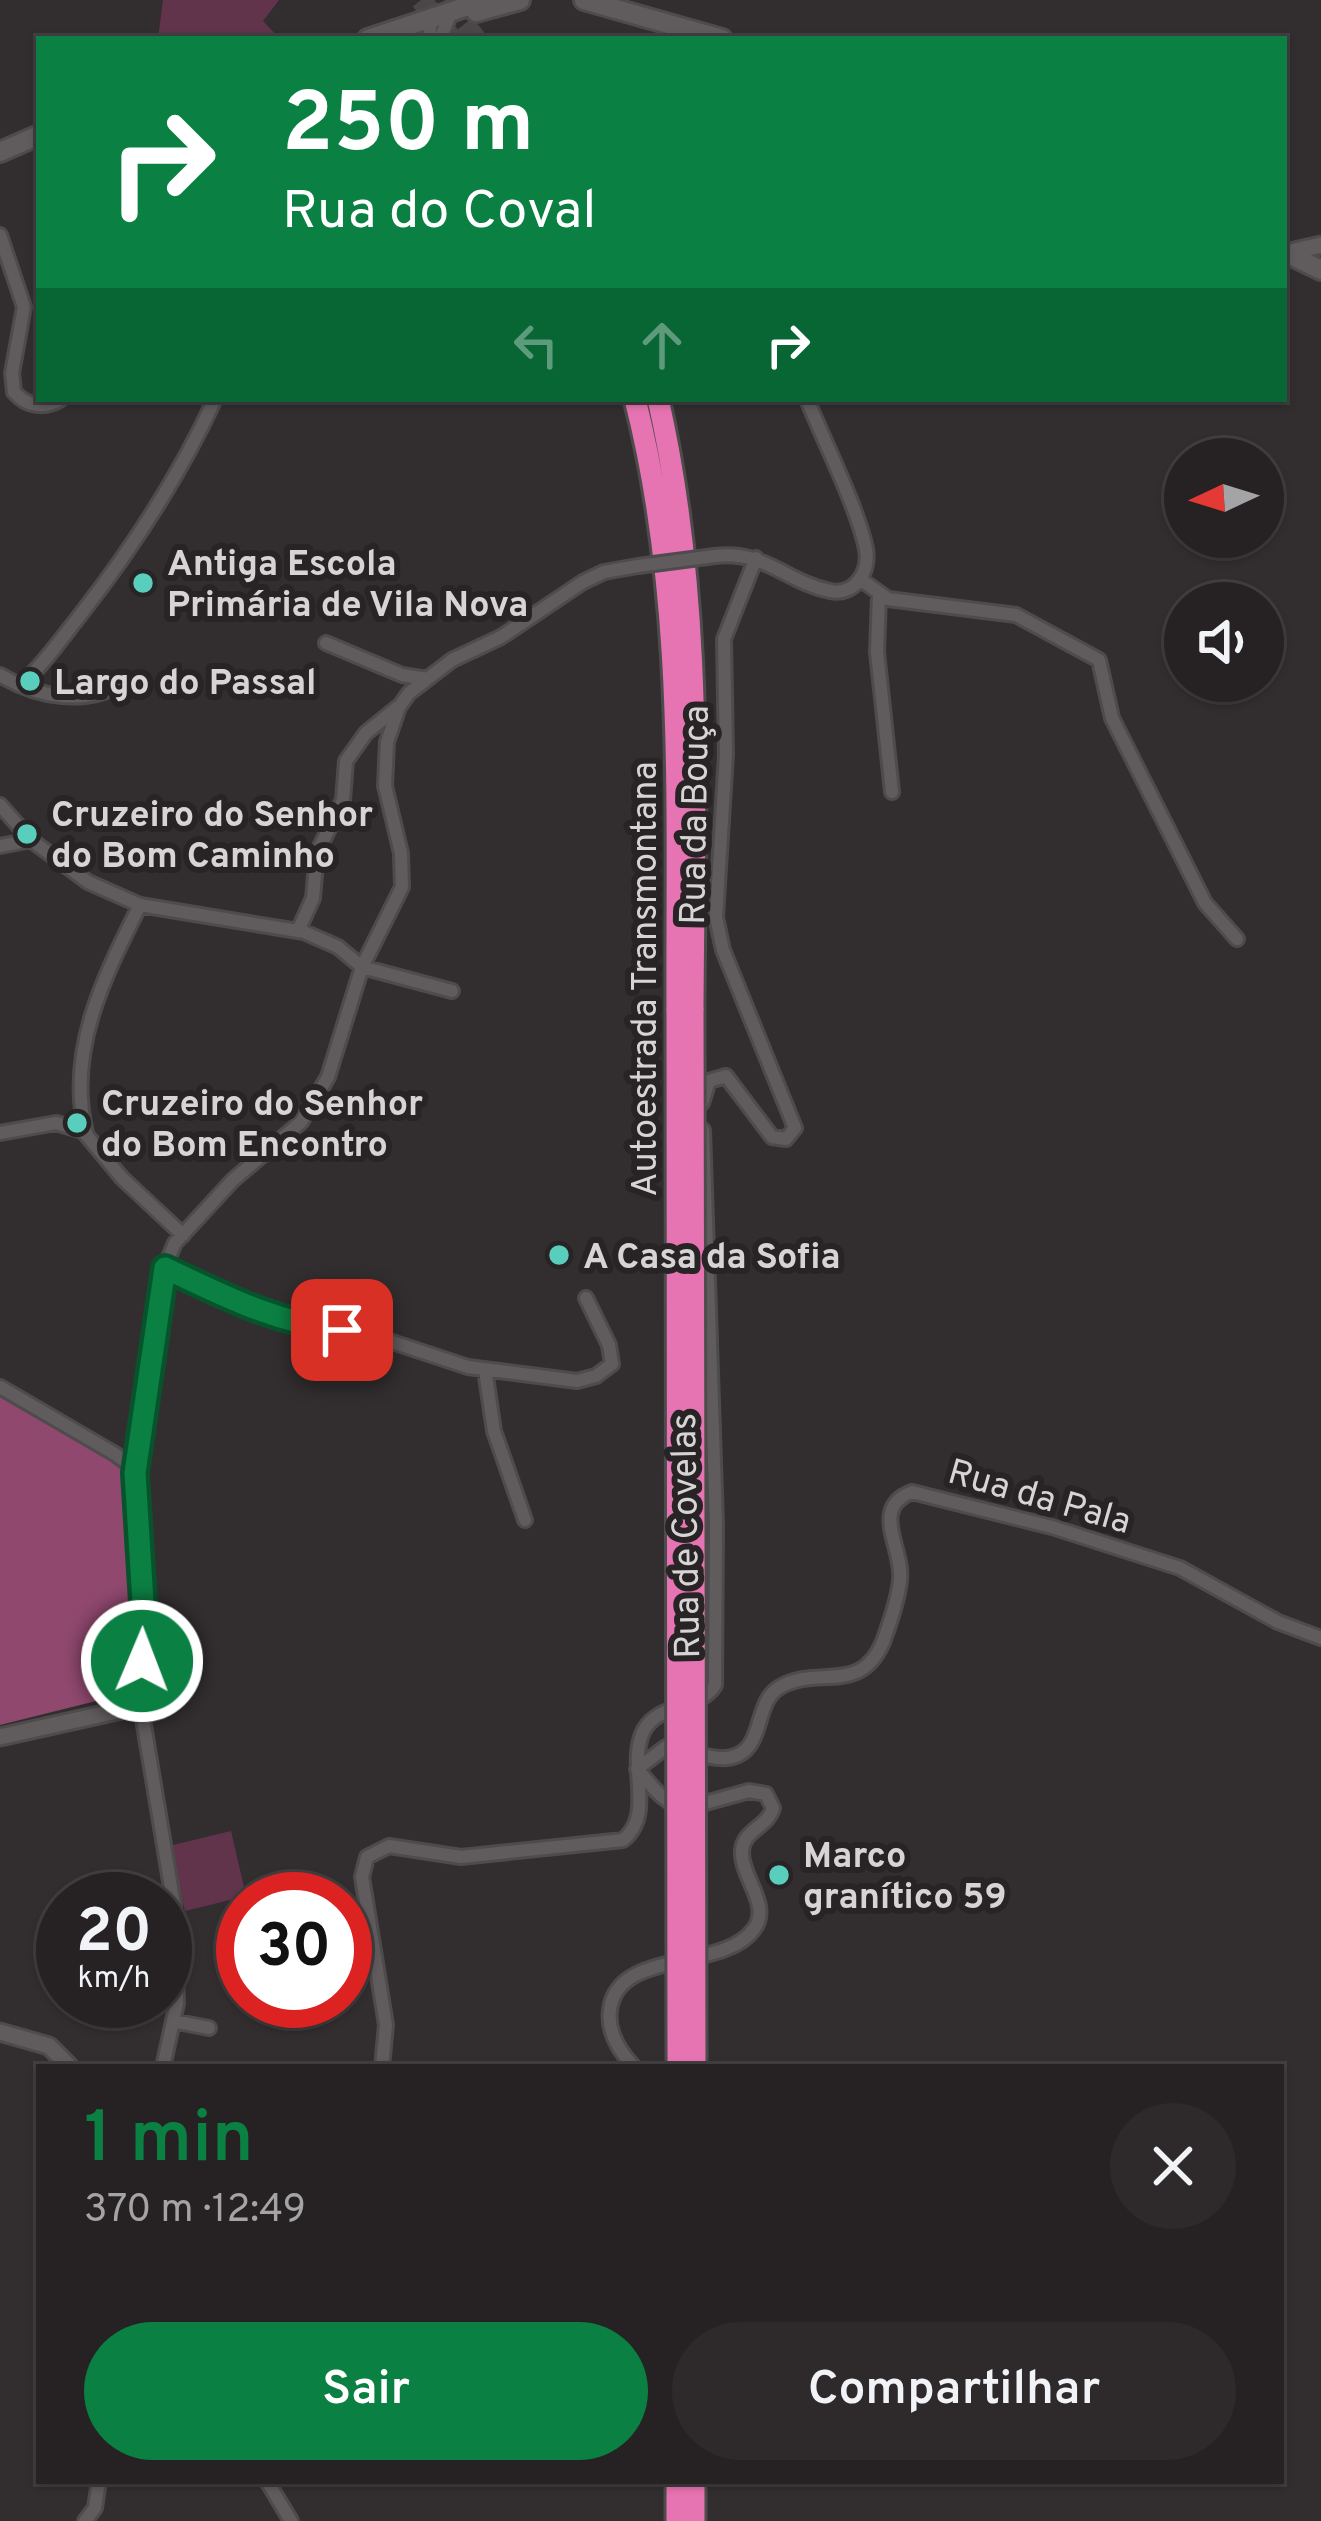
<!DOCTYPE html>
<html lang="pt">
<head>
<meta charset="utf-8">
<style>
  :root { --surface:#262223; --page:#2e2a2b; --text:#f1f3f6; --muted:#a4a4a6; --line:#423f41; --accent:#0b8043 }
  body { margin:0; font-family:Overpass,sans-serif; background:var(--page); color:var(--text); height:100vh; display:flex; flex-direction:column; font-size:45px; white-space:nowrap }
  * { box-sizing:border-box; margin:0 }
  p { font-size:39px; color:var(--muted) }
  .icon { flex:none; width:66px; height:66px; fill:none; stroke:currentColor; stroke-width:2; stroke-linecap:round; stroke-linejoin:round }
  .map { position:relative; flex:1; overflow:hidden }
  .side { position:absolute; left:36px; top:2064px; width:1248px; height:420px; display:flex; flex-direction:column; background:var(--surface); border-radius:0px; box-shadow:0 3px 9px #0004,0 0 0 3px var(--line) }
  .side>* { flex:none }
  .banner { position:absolute; left:36px; top:36px; width:1251px; height:366px; border-radius:0px; box-shadow:0 3px 9px #0004,0 0 0 3px var(--line); background:#0b8043; color:#fff; overflow:hidden }
  .needle { width:78px; rotate:266deg }
  .buttons { position:absolute; left:1164px; top:438px; display:grid; gap:24px }
  .buttons a { display:grid; place-items:center; width:120px; height:120px; border-radius:50%; background:var(--surface); box-shadow:0 3px 9px #0004,0 0 0 3px var(--line); font-size:60px }
  .speed { position:absolute; left:36px; top:1872px; display:flex; gap:24px; font-size:60px; font-weight:700; text-align:center }
  .speed>* { display:grid; place-content:center; width:156px; height:156px; border-radius:50%; background:var(--surface); box-shadow:0 3px 9px #0004,0 0 0 3px var(--line); line-height:1 }
  .speed small { font-size:30px; font-weight:400 }
  .speed .limit { border:18px solid #d22; background:#fff; color:#111 }
  .pin { position:absolute; display:grid; place-items:center; width:102px; height:102px; color:#fff; margin:-51px; border-radius:24px; box-shadow:0 6px 18px #0006 }
  .me { position:absolute; width:132px; margin:-66px; rotate:1deg; stroke-linejoin:round; filter:drop-shadow(0 0 9px #0008) }
  .turn { display:flex; align-items:center; gap:42px; height:252px; padding:0 48px; font-size:54px }
  .turn .icon { width:156px; height:156px; stroke-width:2.5 }
  .turn b { display:block; font-size:84px; line-height:102px }
  .lanes { display:flex; align-items:center; height:114px; padding:0 48px; background:#0003; justify-content:center; gap:60px; direction:ltr }
  .lanes .off { opacity:.35 }
  .round { display:grid; place-items:center; flex:none; width:126px; height:126px; border-radius:63px; background:var(--page) }
  .headline { display:flex; align-items:center; justify-content:space-between; height:204px; padding:0 48px }
  h1 { font-size:72px; font-weight:600; line-height:90px; color:var(--accent) }
  .action { display:flex; gap:24px; margin-top:auto; padding:24px 48px }
  .action a { flex:1; height:138px; border-radius:72px; background:var(--accent); color:#fff; font-size:48px; font-weight:600; line-height:138px; text-align:center }
  .action a+a { background:var(--page); color:var(--text) }
  .map>svg:first-child { display:block }
</style>
</head>
<body>
<div class="map">
<svg width="1321" height="2521" viewBox="0 0 1321 2521">
  <rect width="100%" height="100%" fill="#322e2f"/>
  <path fill="#62344c" d="M163,0H279L263,21L280,39H158Z
    M231,1831L246,1896L185,1911L169,1846Z"/>
  <path fill="#90486e" d="M0,1395C31,1421 99,1439 121,1468C136,1488 141,1608 138,1635C136,1656 131,1681 116,1696L0,1725Z"/>
  <g fill="none" stroke-linecap="round" stroke-linejoin="round">
    <path stroke="#4b4748" stroke-width="21" stroke-dasharray="21 10" stroke-linecap="butt" d="M421,0L452,39
      M445,0L476,39"/>
    <g stroke="#4e4b4d" stroke-width="18">
      <path id="minor" d="M430,39V26L437,15
        M440,39L448,20
        M0,235L24,307L12,373L14,392C27,407 45,409 61,399
        M715,556C765,550 786,582 830,591C855,596 870,572 866,549C857,506 824,442 807,399
        M860,579L888,599L1016,615L1099,660L1112,718L1205,903L1237,939
        M879,595L877,652L892,792
        M326,643L402,675L427,679
        M0,675C38,698 86,706 125,682
        M21,685C44,664 62,638 81,614C134,546 179,477 215,399
        M0,805L31,840L88,882L140,905L304,932L338,947L362,967L452,991
        M0,846L31,840
        M298,931L313,898L317,853L343,800L346,761L366,733L398,707
        M702,1103L709,1081L726,1076L772,1137L786,1139L795,1128L723,950L716,917L726,755L724,639L756,558
        M0,1133L56,1123L83,1131L122,1178L183,1235
        M86,1133C66,1051 104,977 140,905
        M165,1268L280,1320L374,1336L468,1367L577,1381L596,1376L612,1364L609,1345L586,1298
        M485,1370L494,1431L525,1520
        M0,1387L115,1454L135,1469
        M141,1670L144,1623L135,1468L166,1264L175,1243L233,1180L301,1122L328,1077L362,967L402,887L401,853L385,786L387,742L399,707L409,693L452,660L501,637L583,582L604,572L638,566
        M140,1701L174,1905L177,2003L163,2067
        M637,1769L666,1747C688,1748 717,1765 738,1755C764,1743 755,1701 780,1687C818,1665 860,1696 883,1642C890,1623 898,1600 900,1580C904,1549 869,1508 912,1492L1052,1527L1180,1568L1278,1622L1321,1638
        M173,2021L209,2028
        M382,2067L386,2025L362,1877L367,1857L389,1846L461,1857L623,1840C656,1814 626,1764 644,1730C660,1702 700,1710 715,1685L716,1523L703,1130
        M634,2067C619,2051 607,2032 610,2010C617,1948 724,1972 754,1929C772,1905 740,1876 742,1851C743,1830 768,1827 773,1808L766,1794L749,1791L687,1808C664,1805 653,1787 638,1770
        M267,2481L291,2521
        M85,2521L95,2508L99,2481"/>
    </g>
    <g stroke="#4e4b4d" stroke-width="21">
      <path id="tertiary" d="M1286,253L1321,245
        M119,1709L131,1694L142,1661
        M0,1737L135,1707L140,1701
        M0,2032L49,2046L70,2067"/>
    </g>
    <g stroke="#4e4b4d" stroke-width="24">
      <path id="secondary" d="M584,0L722,39
        M476,12L520,0
        M368,39L486,0
        M0,152L39,135
        M1284,252L1321,270"/>
    </g>
    <g stroke="#4e4b4d" stroke-width="27">
      <path id="motorway" d="M635,399C686,599 676,806 677,1011
        M658,399C704,599 694,805 693,1010
        M677,2521V2481
        M694,2521V2481"/>
    </g>
    <use href="#minor" stroke="#605c5e" stroke-width="12"/>
    <use href="#tertiary" stroke="#605c5e" stroke-width="15"/>
    <use href="#secondary" stroke="#605c5e" stroke-width="18"/>
    <use href="#motorway" stroke="#e774b2" stroke-width="21"/>
    <g stroke="#4e4b4d" stroke-width="18" stroke-linecap="butt">
      <path id="minor-bridge" d="M638,566L715,556"/>
    </g>
    <g stroke="#4e4b4d" stroke-width="27" stroke-linecap="butt">
      <path id="motorway-bridge" d="M693,1010L695,2067
        M677,1011L678,2067"/>
    </g>
    <use href="#minor-bridge" stroke="#605c5e" stroke-width="12"/>
    <use href="#motorway-bridge" stroke="#e774b2" stroke-width="21"/>
  </g>
  <g fill="none" stroke-linecap="round" stroke-linejoin="round">
    <g stroke="#07532c" stroke-width="30">
      <path id="route" d="M142,1661L144,1618L135,1473L165,1268C224,1296 276,1323 342,1330"/>
    </g>
    <use href="#route" stroke="#0b8043" stroke-width="21"/>
  </g>
  <g fill="#5acebd" stroke="#282426" stroke-width="4.5">
    <circle cx="143" cy="583" r="12"/>
    <circle cx="30" cy="681" r="12"/>
    <circle cx="27" cy="834" r="12"/>
    <circle cx="77" cy="1123" r="12"/>
    <circle cx="559" cy="1255" r="12"/>
    <circle cx="779" cy="1875" r="12"/>
  </g>
  <g text-anchor="middle" stroke-width="12" stroke-linejoin="round" paint-order="stroke">
    <g font-size="36" font-weight="bold" fill="#d7d4d5" stroke="#282426" text-anchor="start">
      <text x="167" y="575">Antiga Escola<tspan x="167" dy="41">Primária de Vila Nova</tspan></text>
      <text x="54" y="694">Largo do Passal</text>
      <text x="51" y="826">Cruzeiro do Senhor<tspan x="51" dy="41">do Bom Caminho</tspan></text>
      <text x="101" y="1115">Cruzeiro do Senhor<tspan x="101" dy="41">do Bom Encontro</tspan></text>
      <text x="583" y="1268">A Casa da Sofia</text>
      <text x="803" y="1867">Marco<tspan x="803" dy="41">granítico 59</tspan></text>
    </g>
    <g font-size="36" fill="#d7d4d5" stroke="#282426">
      <text transform="translate(693 815) rotate(-89)" y="13">Rua da Bouça</text>
      <text transform="translate(643 979) rotate(-90)" y="13">Autoestrada Transmontana</text>
      <text transform="translate(1040 1495) rotate(16)" y="13">Rua da Pala</text>
      <text transform="translate(684 1536) rotate(-91)" y="13">Rua de Covelas</text>
    </g>
  </g>
</svg>
<div class="buttons">
<a><svg class="needle" viewBox="-14 -14 28 28"><path d="M0-13l5 13h-10z" fill="#e53935"/><path d="M0 13l5-13h-10z" fill="#a4a4a6"/></svg></a>
<a><svg class="icon" aria-label="sound" viewBox="0 0 24 24"><path d="M4 9h4l5-4v14l-5-4H4zM17 9q2 3 0 6"/></svg></a>
</div>
<div class="speed"><div>20<small>km/h</small></div><div class="limit">30</div></div>
<div class="pin" style="left:342px;top:1330px;background:#d93025"><svg class="icon" aria-label="arrive" viewBox="0 0 24 24"><path d="M6 21V4h12l-3 4 3 4H6"/></svg></div>
<svg class="me" style="left:142px;top:1661px" viewBox="-20 -20 40 40"><circle r="17" fill="#0b8043" stroke="#fff" stroke-width="3"/><path d="M0-11L8 9 0 5-8 9z" fill="#fff"/></svg>
<div class="banner">
<div class="turn"><svg class="icon" aria-label="right" viewBox="0 0 24 24"><path d="M7 20v-9h11M14 6l5 5-5 5"/></svg><div><b>250 m</b>Rua do Coval</div></div>
<div class="lanes"><svg class="icon off" aria-label="left" viewBox="0 0 24 24"><path d="M17 20v-9H6M10 6l-5 5 5 5"/></svg><svg class="icon off" aria-label="ahead" viewBox="0 0 24 24"><path d="M12 20V5M6 11l6-6 6 6"/></svg><svg class="icon" aria-label="right" viewBox="0 0 24 24"><path d="M7 20v-9h11M14 6l5 5-5 5"/></svg></div>
</div>
<section class="side">
<div class="headline"><div><h1>1 min</h1><p>370 m · 12:49</p></div><a class="round"><svg class="icon" aria-label="close" viewBox="0 0 24 24"><path d="M6 6l12 12M18 6L6 18"/></svg></a></div>
<div class="action"><a>Sair</a><a>Compartilhar</a></div>
</section>
</div>
</body>
</html>
